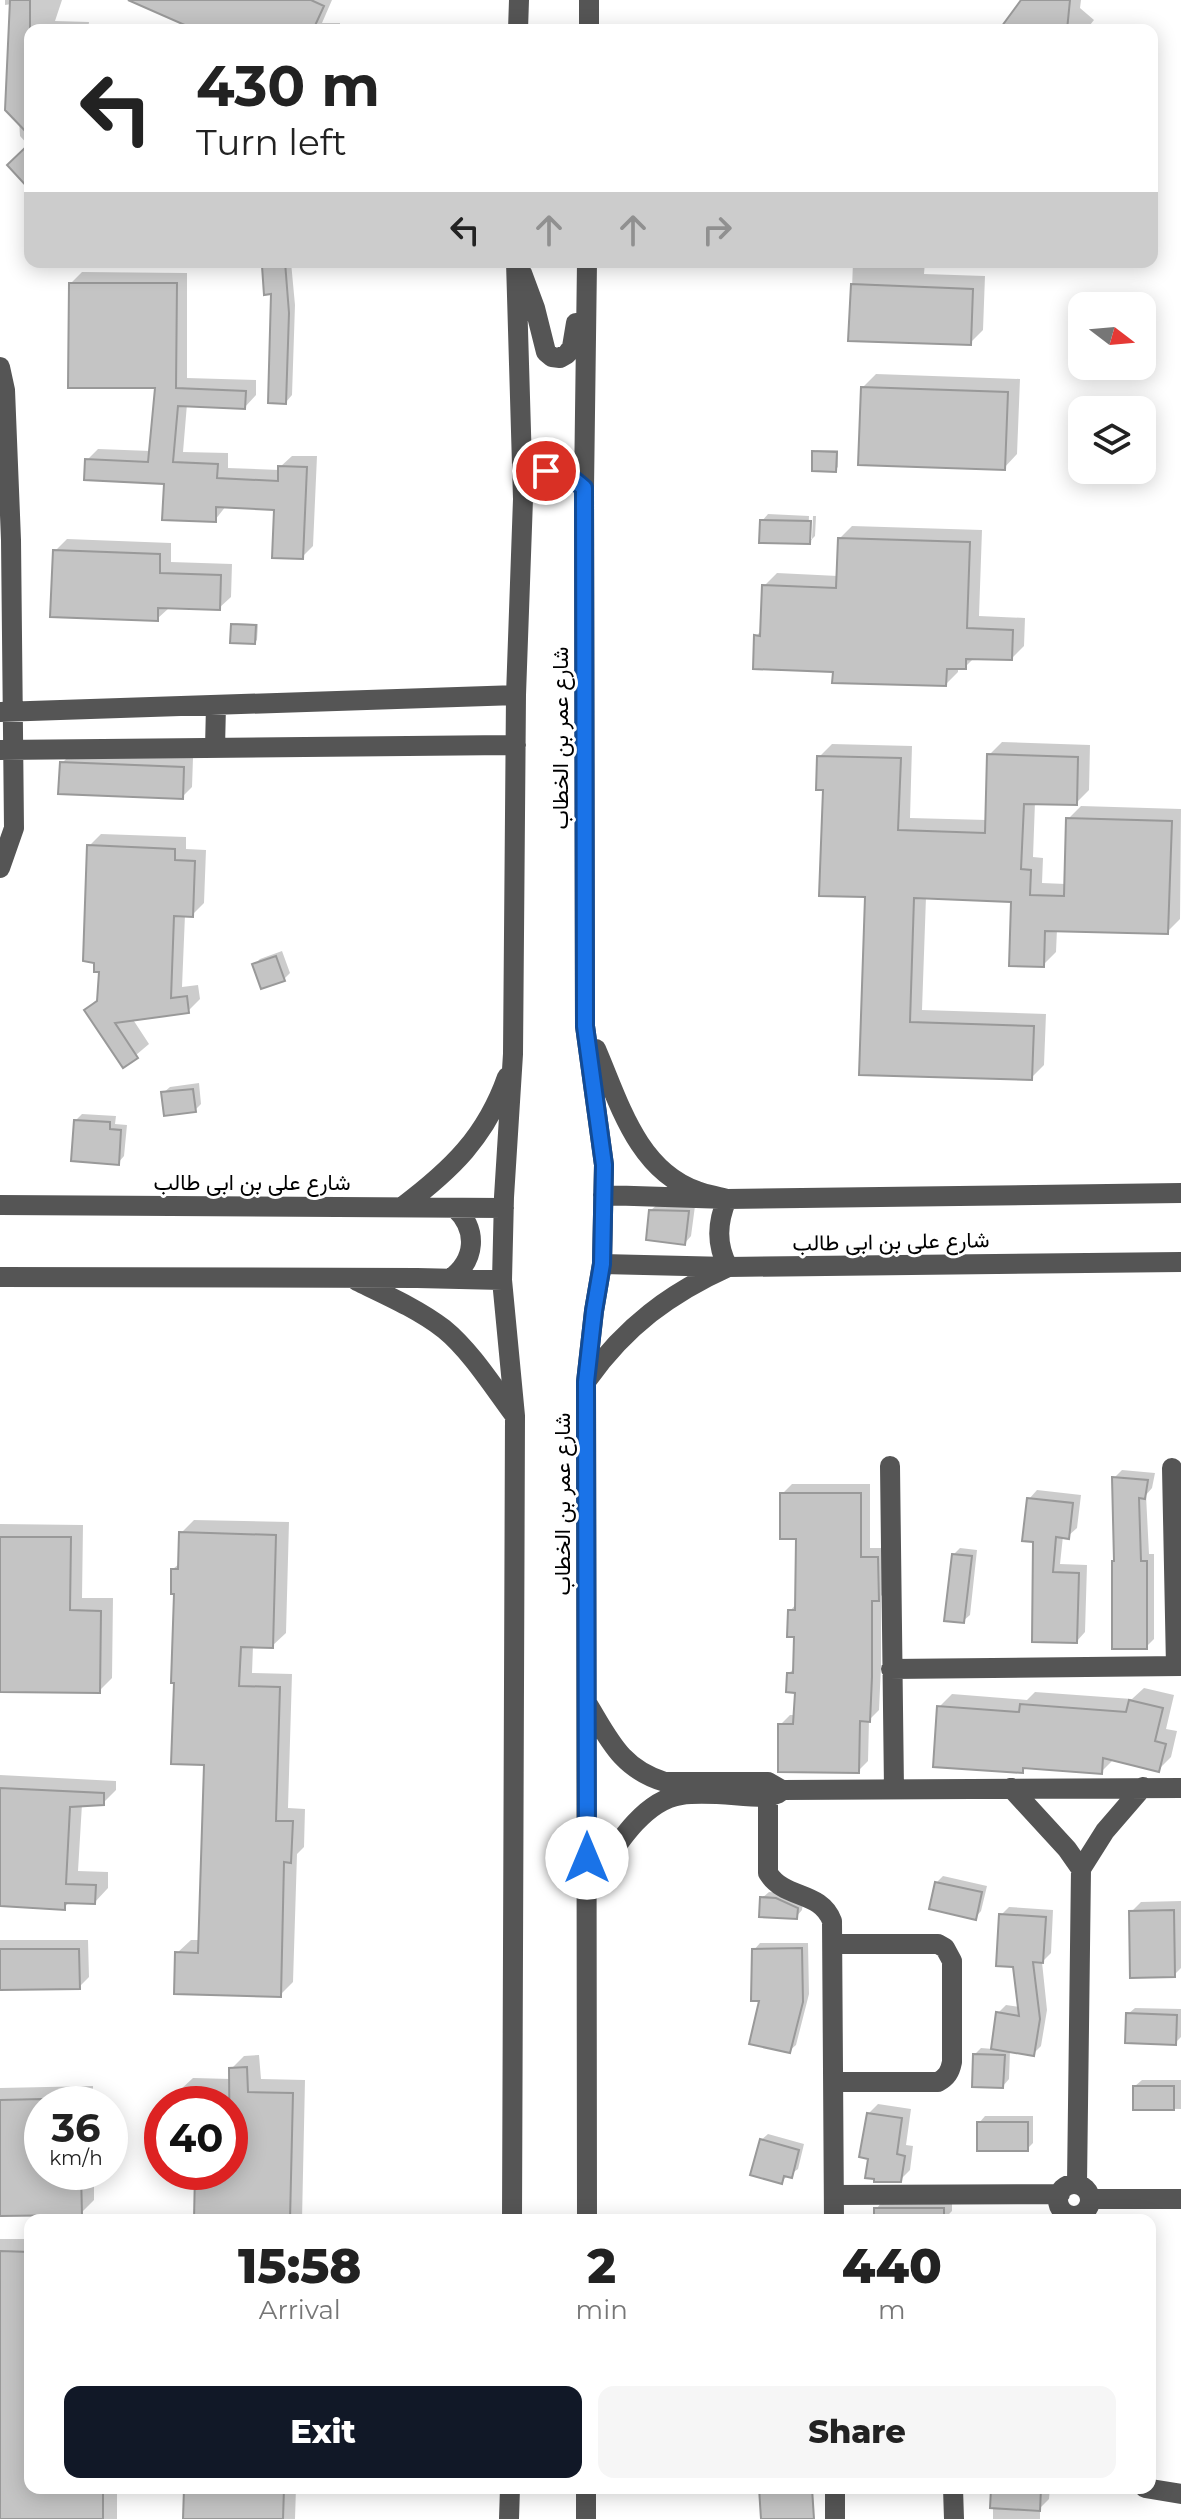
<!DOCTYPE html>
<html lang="en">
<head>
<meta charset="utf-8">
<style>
  :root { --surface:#fff; --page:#f6f6f6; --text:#222; --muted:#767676; --accent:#111827 }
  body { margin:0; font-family:Montserrat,Vazirmatn,sans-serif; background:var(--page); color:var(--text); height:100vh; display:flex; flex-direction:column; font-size:30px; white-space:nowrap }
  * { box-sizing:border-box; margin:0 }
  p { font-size:26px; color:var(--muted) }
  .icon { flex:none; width:44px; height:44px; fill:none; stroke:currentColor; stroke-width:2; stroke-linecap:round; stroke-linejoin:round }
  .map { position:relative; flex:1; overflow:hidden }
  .details { position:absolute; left:24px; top:2214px; width:1132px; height:280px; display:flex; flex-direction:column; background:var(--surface); border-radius:16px; box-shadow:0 4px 20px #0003 }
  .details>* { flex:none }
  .top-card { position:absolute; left:24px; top:24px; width:1134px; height:244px; border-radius:16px; box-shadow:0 4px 20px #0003; background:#fff; color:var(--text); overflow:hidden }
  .needle { width:52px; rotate:106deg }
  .tools { position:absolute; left:1068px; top:292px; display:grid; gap:16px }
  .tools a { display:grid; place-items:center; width:88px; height:88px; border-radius:16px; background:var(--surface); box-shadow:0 4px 20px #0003; font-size:40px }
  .speed { position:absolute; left:24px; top:2086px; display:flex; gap:16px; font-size:40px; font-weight:700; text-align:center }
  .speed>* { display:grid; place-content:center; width:104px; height:104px; border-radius:50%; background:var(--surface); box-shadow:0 4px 20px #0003; line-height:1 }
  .speed small { font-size:20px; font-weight:400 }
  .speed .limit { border:12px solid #d22; background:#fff; color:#111 }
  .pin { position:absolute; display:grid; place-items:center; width:68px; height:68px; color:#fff; margin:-34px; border:4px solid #fff; border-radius:50%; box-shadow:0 2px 8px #0007 }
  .me { position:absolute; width:88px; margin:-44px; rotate:0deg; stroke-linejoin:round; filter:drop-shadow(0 0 6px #0008) }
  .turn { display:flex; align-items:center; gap:28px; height:168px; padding:0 40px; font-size:36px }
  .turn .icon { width:104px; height:104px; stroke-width:2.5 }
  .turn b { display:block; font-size:56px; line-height:68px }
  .lanes { display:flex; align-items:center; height:76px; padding:0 40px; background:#0003; justify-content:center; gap:40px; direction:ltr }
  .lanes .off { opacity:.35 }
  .eta { display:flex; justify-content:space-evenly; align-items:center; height:136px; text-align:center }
  .eta b { font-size:48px; font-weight:800; line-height:56px }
  .primary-button { display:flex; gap:16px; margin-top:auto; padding:16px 40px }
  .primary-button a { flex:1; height:92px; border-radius:16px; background:var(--accent); color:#fff; font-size:32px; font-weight:800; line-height:92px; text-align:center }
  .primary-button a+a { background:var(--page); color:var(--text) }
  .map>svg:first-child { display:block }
</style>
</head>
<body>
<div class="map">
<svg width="1181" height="2519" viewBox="0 0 1181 2519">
  <rect width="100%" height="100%" fill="#fff"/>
  <path fill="#0003" d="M5,0H62L55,21L89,22L88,30H30V187L29,146L20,136L12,4L5,5Z
    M133,0H332L322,23H340V30H201Z
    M1024,0H1081L1080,8L1094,20L1086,30H1001Z
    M268,262H291L295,305L292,395L286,402L273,292L264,266Z
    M853,262H925L924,274L985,276L983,330L970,343L850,339Z
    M82,272L187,273V378L256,380V395L245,407L187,404L183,452L228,453V468L280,470V467L292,456H317L313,546L302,557L276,508L226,506L215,520L166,482L87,460L98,449L151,451L157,386L71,283Z
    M876,374L1020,379L1017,454L1004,468L863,387Z
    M817,450H838V467L835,470L814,452Z
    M768,514L809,516L808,539H812L813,516H816L815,536L809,542L762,521Z
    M852,526L982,530L979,616L1025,618L1024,646L1012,658L975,657L965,667H958V672L946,684L835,670L756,636L762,630L764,586L777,573L838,576L840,538Z
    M67,539L171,543V562L232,564L231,597L219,608H169L157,619L55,551Z
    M235,623L258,624L257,640L255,642L233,625Z
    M1002,742L1090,745L1089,790L1076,803L1035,802L1033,857L1043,858L1042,883L1066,884L1068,819L1081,806L1181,809L1180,919L1167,932L1057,929L1056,952L1043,965L1013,900L926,897L922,1010L1046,1014L1044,1065L1031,1078L861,1073L867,895L825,788L819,757L832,744L912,746L910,818L987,820L989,755Z
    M72,753L193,758L192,787L182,797L62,763Z
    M101,834L186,837V849L206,850L204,903L192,915H185L182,987L198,985L200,999L188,1011L132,1018L149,1044L123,1066L86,1010L98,998L101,970L89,846Z
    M282,951L290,973L284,979L254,965L260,959Z
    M199,1083L201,1104L195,1110L163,1093L170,1087Z
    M82,1114L116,1116L115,1124L127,1125L124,1156L118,1163L76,1120Z
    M658,1204L695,1206L691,1236L685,1243L651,1210Z
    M1122,1470L1155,1473L1152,1488L1146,1495L1149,1554H1154V1639L1146,1647L1116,1559L1114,1478Z
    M792,1484H870V1548H887L888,1589L881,1596V1666L879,1710L869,1720L868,1761L858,1771L780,1725L790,1715H796L797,1691L789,1673L796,1667V1635L790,1611L797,1603L798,1537L782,1494Z
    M1037,1490L1081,1495L1077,1528L1068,1536H1063L1060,1564L1087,1565L1085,1632L1077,1641L1035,1540L1029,1499Z
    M194,1520L289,1522L286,1633L272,1646H253L252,1673L292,1674L288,1808L305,1809L304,1847L297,1854L293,1982L280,1995L177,1953L191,1940H200L206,1763L173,1569L180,1563L181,1533Z
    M0,1524L83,1525L82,1598H113L112,1678L99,1691L0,1690Z
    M960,1548L977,1550L970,1615L963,1621L954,1554Z
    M1144,1688L1174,1695L1166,1729L1177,1731L1171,1757L1158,1770L1114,1759L1101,1772L1026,1767L1022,1771L939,1707L952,1694L1027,1700L1035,1692L1132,1699Z
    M0,1775L116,1781V1790L103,1803L82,1804L78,1871L108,1872V1888L95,1902L70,1901L64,1908L0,1904Z
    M943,1876L987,1886L981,1911L975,1918L936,1883Z
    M769,1892L783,1893L803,1902L802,1910L796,1917L762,1898Z
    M1181,1901V1968L1174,1975L1131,1912L1141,1902Z
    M1009,1907L1053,1910L1051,1953L1042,1962L1047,2010L1041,2046L1033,2054L1010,2050L1009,2079L1003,2086L975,2054L981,2048L993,2049L998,2013L1006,2005L1020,2007L1015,1965L1001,1915Z
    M0,1940H88L89,1977L79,1987L0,1988Z
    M760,1943H808L809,1994L796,2045L789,2051L761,1999L754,1950Z
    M1135,2008L1181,2009V2037L1175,2043L1128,2014Z
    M259,2055L261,2079L305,2080L302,2220H196L197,2172H230V2104H179V2091L193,2078L231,2079V2069L244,2056Z
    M1142,2080H1181V2109L1135,2108V2086Z
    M93,2086V2104H42V2172H94V2200L81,2213L0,2214V2088Z
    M878,2104L911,2109L906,2145L913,2146L910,2170L900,2180L876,2177L870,2157L868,2114Z
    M985,2116H1033V2143L1027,2149L979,2123Z
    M768,2134L804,2144L798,2169L781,2181L761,2140Z
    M884,2200H952V2211L943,2220H876V2209Z
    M0,2239H30V2488H117V2519H0Z
    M186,2488H296L295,2519H185Z
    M993,2488H1050L1049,2499L1040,2508V2519H993Z"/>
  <path fill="#c4c4c4" stroke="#999" stroke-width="2" d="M10,0H30V136L5,110Z
    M128,0H311L324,6L313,30H196Z
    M1021,0H1070L1067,30H999Z
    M30,143V190L7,165Z
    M272,262H285L289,313L286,404L268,403L271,294L264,295L262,266L272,265Z
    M69,283H177L176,388L246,391L245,409L178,406L173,462L218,464L217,478L278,481V466L307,467L303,559L272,558L274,510L216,507V522L162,520L164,484L84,480L85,459L148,462L155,388H68Z
    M851,284L973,289L971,345L848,341Z
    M861,387L1008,392L1005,470L858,465Z
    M812,451L837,452L836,472L812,471Z
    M760,520L811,521L810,544L759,543Z
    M838,538L970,542L967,628L1013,630L1012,660L966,659V669H947L946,686L832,683L833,672L753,669L754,635L760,636L762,585L836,588Z
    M53,550L160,554V573L221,575L220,610L158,608V621L50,617Z
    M231,624L256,625L255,644L230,643Z
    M987,754L1078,757L1077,805L1024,804L1021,869L1031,870L1030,895L1064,896L1066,818L1172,821L1168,934L1045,931L1044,967L1009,966L1011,902L914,898L910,1022L1034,1026L1032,1080L859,1075L865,897L819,896L823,790H816L817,756L901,758L898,830L985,833Z
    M60,762L184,767L183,799L58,794Z
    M87,845L175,849V860L195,861L193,917L174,916L171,998L187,996L189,1013L115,1023L138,1058L123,1068L84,1010L97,1001L99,972H94V963L83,961Z
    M276,956L285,981L261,989L252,964Z
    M193,1089L196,1112L164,1116L161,1092Z
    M74,1120L110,1122V1129L121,1130L119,1165L71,1161Z
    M649,1210L689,1211L685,1245L646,1240Z
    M1112,1477L1148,1480L1145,1499L1139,1498L1141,1561H1147V1649H1112V1561H1114Z
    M780,1493H861V1557H878L879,1601H872V1677L870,1722L860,1721L859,1773L778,1772V1724H793L795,1693L786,1692L787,1673H793L794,1637H787L788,1610H795L796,1539H780Z
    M1027,1498L1073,1503L1069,1539L1056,1537L1053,1572L1079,1573L1077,1643L1032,1642L1033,1542L1022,1541Z
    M179,1532L276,1535L273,1648L241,1647L239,1686L280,1687L276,1821H293L291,1863L284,1862L281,1997L174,1994L175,1952L198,1953L204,1765L171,1764L174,1683H171L174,1594H171V1569H178Z
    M0,1537H71L70,1610L101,1611L100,1693L0,1692Z
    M952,1554L972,1556L964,1623L944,1621Z
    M1129,1700L1163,1708L1155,1741L1166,1744L1159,1772L1103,1758L1102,1774L1023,1768V1773L933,1767L937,1706L1019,1712L1020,1704L1126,1712Z
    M0,1788L104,1793V1805L70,1807L66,1884L96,1885L95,1904L65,1903V1910L0,1906Z
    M935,1882L982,1892L976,1920L929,1909Z
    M760,1897L776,1898L798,1908L797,1919L759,1917Z
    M1174,1910L1175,1977L1130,1978L1129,1911Z
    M999,1914L1046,1917L1043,1963L1033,1962L1040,2019L1034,2056L991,2049L996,2012L1019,2016L1013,1967L996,1966Z
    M802,1948L803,2002L790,2053L749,2044L759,2001H751L752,1949Z
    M0,1949H79L80,1989L0,1990Z
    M1126,2013L1177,2015L1176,2045L1125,2043Z
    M973,2054L1005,2055L1003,2088L972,2087Z
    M247,2067L248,2092L293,2093L290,2220H194L195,2172H230L229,2068Z
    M1133,2086H1174V2110H1133Z
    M42,2099V2172H81L82,2215L0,2216V2100Z
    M867,2113L902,2118L897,2154L905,2156L901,2182H874V2179L865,2178L868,2159L859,2157Z
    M977,2122H1028V2151H977Z
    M760,2139L799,2150L792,2178L784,2176L782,2184L750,2175Z
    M874,2208H944V2220H874Z
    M0,2251L30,2252V2488H103V2519H0Z
    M184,2488H284L283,2519H183Z
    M759,2488H812L814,2519H761Z
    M991,2488H1041L1040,2511L990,2508Z"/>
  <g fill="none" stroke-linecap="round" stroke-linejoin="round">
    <path stroke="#555" stroke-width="20" d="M518,30L519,0
      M589,30V0
      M522,273L535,308L546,352L552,357L560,358L567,354L572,347L576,323
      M0,367L5,390L11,540L14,828L0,868
      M523,499L541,476L553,468L567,472L584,488
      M0,712L516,695
      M215,748L216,705
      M0,750L516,745
      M603,1195L727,1199L1181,1193
      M0,1205L504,1208
      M402,1207C451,1170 486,1137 507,1077
      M602,1264L728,1267L1181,1262
      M0,1277L417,1278L502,1280
      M450,1279C476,1260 478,1230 455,1208
      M357,1281C386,1295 418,1309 444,1329C471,1351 494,1388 515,1416
      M588,1379C625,1327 670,1293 728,1267C716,1244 717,1223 727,1199C717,1196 707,1195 697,1191C637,1170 619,1102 596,1049
      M890,1466L894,1789
      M1172,1468L1176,1666
      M891,1669L1181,1666
      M587,1703C609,1739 621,1769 665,1782H768L782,1790L1181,1788
      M768,1782V1873C785,1900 820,1890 832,1921L834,2220
      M1011,1788L1067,1849L1081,1869
      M587,1889C610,1857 639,1801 681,1795C709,1791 739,1797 768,1797L779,1793
      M834,1944H938L945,1948L952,1961V2062C950,2072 947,2077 938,2082H834
      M1058 2200a16 16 0 1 1 32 0a16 16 0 1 1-32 0Z
      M1077,2184L1081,1869L1105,1831L1143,1787
      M834,2195L1060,2194
      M1091,2199H1181
      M512,2220L515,1416L502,1280L504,1197L513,1054L516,695L523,499L516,262
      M587,2220L586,1382L594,1311L602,1264L604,1165L585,1026L584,488L587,262
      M835,2488V2519
      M953,2488L954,2519
      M1145,2488L1181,2494
      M509,2519L510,2488
      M586,2519V2488"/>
  </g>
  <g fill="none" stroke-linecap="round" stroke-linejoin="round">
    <g stroke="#114b97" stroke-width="20">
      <path id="route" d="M546,471L560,468L584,488L585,1026L604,1165L602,1264L594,1311L586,1382L587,1858"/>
    </g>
    <use href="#route" stroke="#1a73e8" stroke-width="14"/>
  </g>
  <g text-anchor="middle" stroke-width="6" stroke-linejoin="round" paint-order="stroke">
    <g font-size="22" fill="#000" stroke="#fff">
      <text transform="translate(560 738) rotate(-90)" y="8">شارع عمر بن الخطاب</text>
      <text x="252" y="1190">شارع على بن ابى طالب</text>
      <text transform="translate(891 1241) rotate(-1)" y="8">شارع على بن ابى طالب</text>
      <text transform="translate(562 1504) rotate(-90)" y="8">شارع عمر بن الخطاب</text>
    </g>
  </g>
</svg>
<div class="tools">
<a><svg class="needle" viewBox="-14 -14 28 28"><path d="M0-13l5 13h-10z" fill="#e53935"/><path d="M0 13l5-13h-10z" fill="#767676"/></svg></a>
<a><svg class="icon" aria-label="layers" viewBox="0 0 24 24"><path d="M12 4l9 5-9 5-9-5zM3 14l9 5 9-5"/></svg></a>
</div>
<div class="speed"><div>36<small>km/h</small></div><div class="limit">40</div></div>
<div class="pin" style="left:546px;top:471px;background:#d93025"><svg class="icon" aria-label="arrive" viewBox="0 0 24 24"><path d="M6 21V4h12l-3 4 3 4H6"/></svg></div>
<svg class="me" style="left:587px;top:1858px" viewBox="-20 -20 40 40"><circle r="19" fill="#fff"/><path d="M0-13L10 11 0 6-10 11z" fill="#1a73e8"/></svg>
<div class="top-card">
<div class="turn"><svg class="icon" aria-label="left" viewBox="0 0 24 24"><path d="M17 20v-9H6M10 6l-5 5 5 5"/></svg><div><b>430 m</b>Turn left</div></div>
<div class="lanes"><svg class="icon" aria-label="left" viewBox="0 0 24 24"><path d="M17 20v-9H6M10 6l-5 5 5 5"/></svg><svg class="icon off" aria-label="ahead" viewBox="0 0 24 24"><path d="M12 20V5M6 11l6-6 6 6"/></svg><svg class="icon off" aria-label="ahead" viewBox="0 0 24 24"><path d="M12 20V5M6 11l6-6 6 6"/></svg><svg class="icon off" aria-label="right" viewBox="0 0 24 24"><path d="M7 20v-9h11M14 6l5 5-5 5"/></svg></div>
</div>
<section class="details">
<div class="eta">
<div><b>15:58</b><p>Arrival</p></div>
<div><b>2</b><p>min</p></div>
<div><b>440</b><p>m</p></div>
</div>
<div class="primary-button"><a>Exit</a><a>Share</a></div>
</section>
</div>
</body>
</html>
